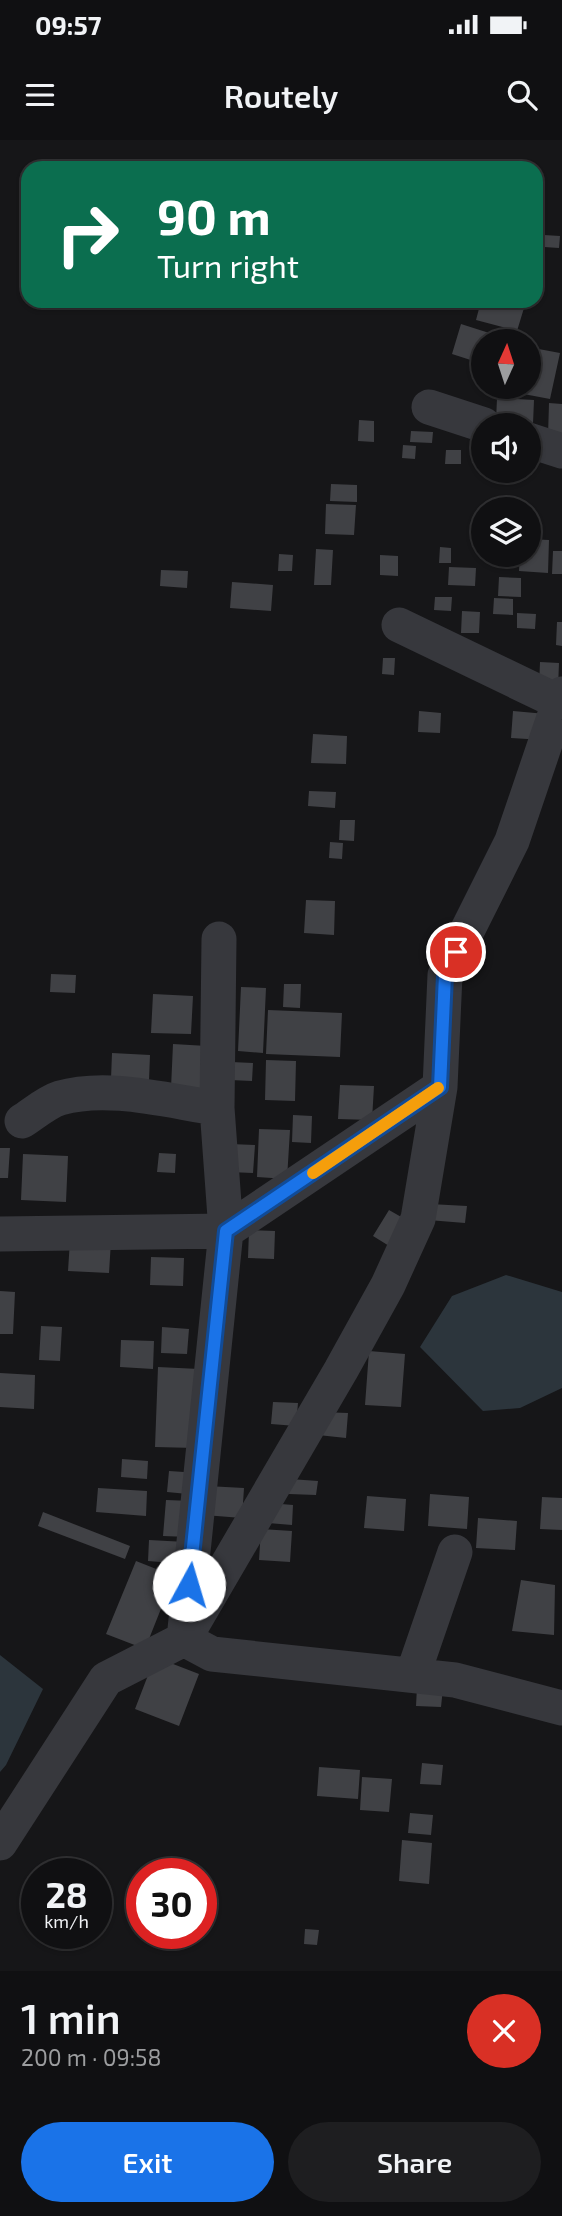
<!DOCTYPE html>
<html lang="en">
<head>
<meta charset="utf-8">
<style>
  :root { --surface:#101012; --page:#1e1e20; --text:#f1f3f6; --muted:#9c9d9f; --line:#303032; --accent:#1a73e8 }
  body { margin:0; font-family:"Exo 2",sans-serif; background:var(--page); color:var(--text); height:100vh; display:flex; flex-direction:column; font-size:26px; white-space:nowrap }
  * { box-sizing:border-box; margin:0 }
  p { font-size:23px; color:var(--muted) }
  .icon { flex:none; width:38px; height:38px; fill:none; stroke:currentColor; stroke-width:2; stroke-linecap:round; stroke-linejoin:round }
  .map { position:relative; height:1831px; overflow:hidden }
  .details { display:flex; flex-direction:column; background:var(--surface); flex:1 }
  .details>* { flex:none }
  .hud { position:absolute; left:21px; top:21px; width:522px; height:147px; border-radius:21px; box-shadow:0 2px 5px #0004,0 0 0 2px var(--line); background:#0b6e4f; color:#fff; overflow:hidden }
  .needle { width:46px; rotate:3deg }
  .tools { position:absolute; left:471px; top:189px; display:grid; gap:14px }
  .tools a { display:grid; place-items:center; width:70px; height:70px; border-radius:50%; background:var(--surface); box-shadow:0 2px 5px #0004,0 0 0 2px var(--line); font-size:35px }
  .speed { position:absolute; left:21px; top:1718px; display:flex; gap:14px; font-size:35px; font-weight:700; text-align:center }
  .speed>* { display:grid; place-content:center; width:91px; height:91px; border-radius:50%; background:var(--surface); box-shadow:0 2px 5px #0004,0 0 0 2px var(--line); line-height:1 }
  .speed small { font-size:18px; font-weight:400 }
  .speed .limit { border:10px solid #d22; background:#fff; color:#111 }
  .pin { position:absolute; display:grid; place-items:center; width:60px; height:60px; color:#fff; margin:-30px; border:4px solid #fff; border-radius:50%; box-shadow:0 2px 7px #0007 }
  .me { position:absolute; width:77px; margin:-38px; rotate:6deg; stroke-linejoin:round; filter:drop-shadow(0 0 5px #0008) }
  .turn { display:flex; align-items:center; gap:24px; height:147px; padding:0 21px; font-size:32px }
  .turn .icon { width:91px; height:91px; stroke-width:2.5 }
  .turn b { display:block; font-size:49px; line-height:60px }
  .round { display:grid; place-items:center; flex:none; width:74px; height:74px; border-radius:37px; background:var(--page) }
  .headline { display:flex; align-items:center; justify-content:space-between; height:119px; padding:0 21px }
  h1 { font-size:42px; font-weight:600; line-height:52px }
  .button { display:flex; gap:14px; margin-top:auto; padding:14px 21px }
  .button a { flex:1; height:80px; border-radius:42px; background:var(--accent); color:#fff; font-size:28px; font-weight:600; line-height:80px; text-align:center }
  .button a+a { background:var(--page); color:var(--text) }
  .status { display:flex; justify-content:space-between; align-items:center; height:49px; padding:0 35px; background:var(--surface); direction:ltr }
  .status svg { height:19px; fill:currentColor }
  header { display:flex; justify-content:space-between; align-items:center; height:91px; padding:0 21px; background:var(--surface); font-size:32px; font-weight:600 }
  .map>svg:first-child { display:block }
</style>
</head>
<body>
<div class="status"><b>09:57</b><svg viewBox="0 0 49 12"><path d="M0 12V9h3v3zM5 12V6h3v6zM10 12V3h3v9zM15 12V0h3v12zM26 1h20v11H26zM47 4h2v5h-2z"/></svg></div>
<header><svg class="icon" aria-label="menu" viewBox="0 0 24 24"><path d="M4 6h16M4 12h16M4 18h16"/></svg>Routely<svg class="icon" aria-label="search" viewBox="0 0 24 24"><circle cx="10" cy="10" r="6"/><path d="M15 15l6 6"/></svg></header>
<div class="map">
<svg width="562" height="1831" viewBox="0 0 562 1831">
  <rect width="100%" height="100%" fill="#161618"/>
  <path fill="#2c353c" d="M506,1135L562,1152V1248L520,1268L483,1271L420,1207L452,1156Z
    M0,1515L43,1549L6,1625L0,1632Z"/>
  <path fill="#404145" d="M544,95L560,96L559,108L544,107Z
    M481,161H499L524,168L517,191L476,180Z
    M461,184L508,199L507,201H483V224L452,214Z
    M528,207L560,213L550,259L513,252L514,247H528Z
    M497,258L534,260L533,284L496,282Z
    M549,263L562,264V296H548Z
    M359,280L374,281V302L358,301Z
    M411,291L433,292L432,303L410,302Z
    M403,305L416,306L415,319L402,318Z
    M446,310H461V324H445Z
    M331,344L357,345V362L330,361Z
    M326,364L356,365L354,395L325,394Z
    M528,399L549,400L548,433L519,431L520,415H528Z
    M440,407L451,408V423H439Z
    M316,409L333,410L331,445H314Z
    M553,411H562V434H552Z
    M279,414L293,415L292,431H278Z
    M380,415L398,416V436L380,435Z
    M449,427L476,428L475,446L448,445Z
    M161,430L188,431L187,448L160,446Z
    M499,437L521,438V457L498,456Z
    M232,442L273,445L271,471L230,468Z
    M435,457H452L451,471L434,470Z
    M494,458L513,459V475L493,474Z
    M462,471L480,472L479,493H461Z
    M517,473L536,474L535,489L517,488Z
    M557,482H562V506L556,505Z
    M383,518H395L394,535L382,534Z
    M540,522L559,523L558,548L539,547Z
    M419,571L441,573L440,593L418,592Z
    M513,571L546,574L544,600L511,598Z
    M313,594L347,596L346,624L311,623Z
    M309,651L336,652L335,668L308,666Z
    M340,680H355L354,701L339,700Z
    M330,702L343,703L342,719L329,718Z
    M306,760L335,761L334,795L304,793Z
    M51,834L76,835L75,853L50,852Z
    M284,844H301L300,868L283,867Z
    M241,847L266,848L263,913L238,911Z
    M153,854L193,856L191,894L151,893Z
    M268,870L342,873L340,917L266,914Z
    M173,904L207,906L205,950L171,948Z
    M112,913L150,915L149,941L111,939Z
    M266,920L296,921L295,961L265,960Z
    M231,922L253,923L252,941L230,940Z
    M340,945L374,946L372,980L338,979Z
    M293,975L312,976L311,1003L292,1002Z
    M259,989L290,990L287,1039L257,1037Z
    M230,1004L255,1005L253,1033L229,1032Z
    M0,1008H10L8,1038H0Z
    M159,1013L176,1014L175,1033L157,1032Z
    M23,1014L68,1016L66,1062L21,1060Z
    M430,1064L467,1066L465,1083L428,1080Z
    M389,1070L410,1082L394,1109L373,1096Z
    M249,1090L275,1091L274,1119L248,1118Z
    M70,1100L111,1101L109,1133L68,1131Z
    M151,1117L184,1118L183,1146L150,1145Z
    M0,1151L15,1152L13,1194H0Z
    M41,1186L62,1187L60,1221L39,1220Z
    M162,1187L189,1189L187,1214L161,1213Z
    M121,1200L154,1201L153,1229L120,1227Z
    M369,1211L405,1214L401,1267L365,1265Z
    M158,1227L199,1229L195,1308L155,1307Z
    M0,1233L35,1235L34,1269L0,1267Z
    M273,1262L298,1263L296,1286L271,1284Z
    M320,1272L348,1273L346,1298L318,1295Z
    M122,1319L148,1321L147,1339L121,1337Z
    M169,1331L199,1333L198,1355L167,1352Z
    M290,1339L318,1341L316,1355L289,1354Z
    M207,1346L244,1348L242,1378L204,1375Z
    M98,1348L147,1351L146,1376L96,1372Z
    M430,1354L469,1357L467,1389L428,1386Z
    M367,1356L406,1359L404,1391L364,1388Z
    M542,1357L562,1358V1390L540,1389Z
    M166,1360L192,1361L189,1397L163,1396Z
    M269,1363L293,1365L292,1385L268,1383Z
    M43,1372L130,1406L125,1419L38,1386Z
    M478,1378L517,1381L515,1410L476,1408Z
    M261,1389L292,1391L290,1422L259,1420Z
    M149,1400L186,1402L185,1424L148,1421Z
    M136,1421L174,1436L145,1509L106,1494Z
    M521,1440L555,1445L554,1495L512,1491Z
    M155,1517L199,1534L179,1586L135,1569Z
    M417,1547L443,1548L441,1567L416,1566Z
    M422,1623L443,1625L441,1645L420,1644Z
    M319,1627L360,1630L358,1659L317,1656Z
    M362,1637L392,1639L389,1672L360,1670Z
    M410,1673L433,1675L431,1695L408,1693Z
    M402,1700L432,1703L429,1744L399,1741Z
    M305,1789L319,1790L317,1805L304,1804Z"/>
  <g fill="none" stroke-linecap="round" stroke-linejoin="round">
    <path stroke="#37383d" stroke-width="35" d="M429,267L484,285
      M528,300L562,311
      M399,485L559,562
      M562,554L512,701L445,835L440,947L418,1079L388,1145L341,1230L184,1499L212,1514L455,1540L562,1568
      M22,981C33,974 47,962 60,958C108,944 168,961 217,968
      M0,1094L226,1091L440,947
      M413,1534L455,1412
      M0,1703L106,1539L184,1499L226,1091L217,968L219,799"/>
  </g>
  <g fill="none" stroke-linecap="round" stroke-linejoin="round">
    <g stroke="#114b97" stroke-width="18">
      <path id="route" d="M189,1445L226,1091L440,947L445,835L456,812"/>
    </g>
    <use href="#route" stroke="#1a73e8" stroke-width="12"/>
    <path stroke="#f59e0b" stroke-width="12" d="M313,1033L438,948"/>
  </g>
</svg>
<div class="tools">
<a><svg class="needle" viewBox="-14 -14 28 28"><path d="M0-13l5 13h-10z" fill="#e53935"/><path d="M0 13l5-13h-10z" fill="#9c9d9f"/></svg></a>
<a><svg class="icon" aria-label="sound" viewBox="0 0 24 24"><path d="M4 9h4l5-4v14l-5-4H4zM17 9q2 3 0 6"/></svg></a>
<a><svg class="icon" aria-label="layers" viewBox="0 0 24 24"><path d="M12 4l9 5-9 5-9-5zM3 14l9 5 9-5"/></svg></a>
</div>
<div class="speed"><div>28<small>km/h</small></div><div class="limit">30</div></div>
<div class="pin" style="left:456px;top:812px;background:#d93025"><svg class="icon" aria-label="arrive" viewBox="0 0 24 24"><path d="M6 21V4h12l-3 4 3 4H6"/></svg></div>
<svg class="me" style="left:189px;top:1445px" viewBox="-20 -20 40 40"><circle r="19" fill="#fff"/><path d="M0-13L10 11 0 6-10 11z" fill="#1a73e8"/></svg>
<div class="hud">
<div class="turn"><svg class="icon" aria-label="right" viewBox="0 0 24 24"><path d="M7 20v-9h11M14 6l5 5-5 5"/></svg><div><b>90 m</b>Turn right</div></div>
</div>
</div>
<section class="details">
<div class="headline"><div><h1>1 min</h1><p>200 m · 09:58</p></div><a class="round" style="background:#d93025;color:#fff"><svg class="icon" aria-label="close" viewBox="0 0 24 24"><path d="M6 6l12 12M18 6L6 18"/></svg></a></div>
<div class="button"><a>Exit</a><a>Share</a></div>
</section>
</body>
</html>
